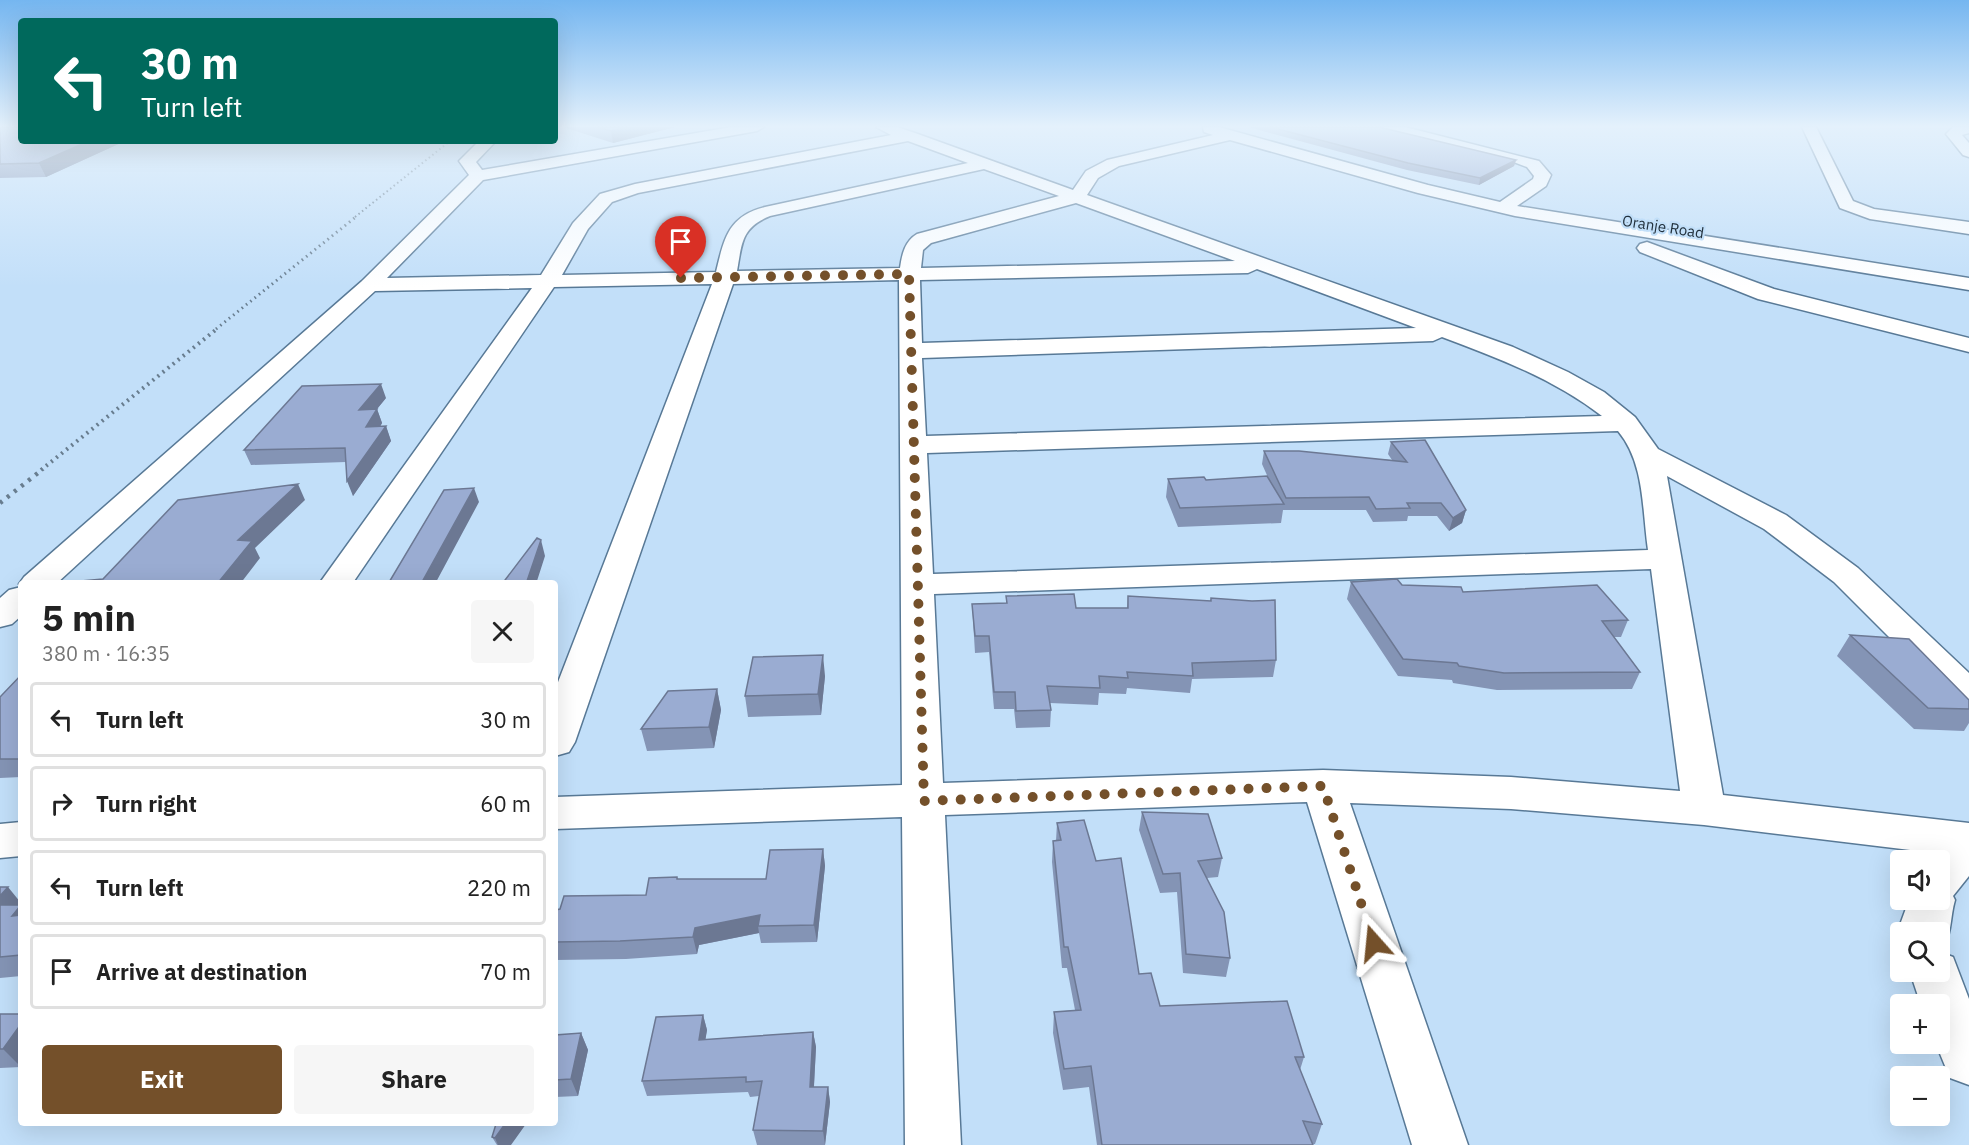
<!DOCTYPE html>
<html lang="en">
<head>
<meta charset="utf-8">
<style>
  :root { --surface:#fff; --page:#f6f6f6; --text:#222; --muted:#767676; --line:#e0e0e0; --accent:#74502a }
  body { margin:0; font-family:"IBM Plex Sans",sans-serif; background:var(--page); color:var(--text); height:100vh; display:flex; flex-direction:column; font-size:22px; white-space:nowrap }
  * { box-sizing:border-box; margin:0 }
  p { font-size:20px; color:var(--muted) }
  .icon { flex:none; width:33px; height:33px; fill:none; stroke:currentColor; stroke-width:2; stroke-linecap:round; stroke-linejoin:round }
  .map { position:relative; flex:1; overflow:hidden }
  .drawer { position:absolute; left:18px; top:580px; width:540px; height:546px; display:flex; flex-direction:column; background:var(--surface); border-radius:6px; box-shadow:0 6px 24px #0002 }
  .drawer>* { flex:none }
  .banner { position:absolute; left:18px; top:18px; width:540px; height:126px; border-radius:6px; box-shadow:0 6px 24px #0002; background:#00695c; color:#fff; overflow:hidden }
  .fabs { position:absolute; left:1890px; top:850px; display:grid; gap:12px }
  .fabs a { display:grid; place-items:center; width:60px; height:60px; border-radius:6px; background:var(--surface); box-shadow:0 6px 24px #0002; font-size:30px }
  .pin { position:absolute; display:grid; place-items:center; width:51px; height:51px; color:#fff; margin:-62px -26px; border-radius:50% 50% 50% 0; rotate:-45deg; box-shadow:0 0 6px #0007 }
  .pin .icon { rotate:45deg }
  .me { position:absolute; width:66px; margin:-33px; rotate:342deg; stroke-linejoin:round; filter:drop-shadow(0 0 4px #0008) }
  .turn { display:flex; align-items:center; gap:21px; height:126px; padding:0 24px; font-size:27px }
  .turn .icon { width:78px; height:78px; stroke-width:2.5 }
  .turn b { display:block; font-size:42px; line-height:51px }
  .round { display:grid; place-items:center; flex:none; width:63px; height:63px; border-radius:6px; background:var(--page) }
  .headline { display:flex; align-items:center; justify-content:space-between; height:102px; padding:0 24px }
  h1 { font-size:36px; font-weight:800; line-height:45px }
  .cta { display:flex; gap:12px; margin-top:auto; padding:12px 24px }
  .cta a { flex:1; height:69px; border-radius:6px; background:var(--accent); color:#fff; font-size:24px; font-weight:800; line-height:69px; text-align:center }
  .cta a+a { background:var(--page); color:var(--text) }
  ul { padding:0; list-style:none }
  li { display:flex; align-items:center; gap:18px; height:75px; margin:0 12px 9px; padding:0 12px; border:3px solid var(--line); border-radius:6px }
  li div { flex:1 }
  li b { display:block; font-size:22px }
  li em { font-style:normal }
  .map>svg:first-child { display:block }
</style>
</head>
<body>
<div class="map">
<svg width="1969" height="1145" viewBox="0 0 1969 1145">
  <rect width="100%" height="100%" fill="#c2dff9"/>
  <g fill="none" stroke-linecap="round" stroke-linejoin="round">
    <g stroke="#587996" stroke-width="3">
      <path id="minor" d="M731,127H764L757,131L483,180L387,278L541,275L573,223L600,194L635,184L891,135L876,127H897L915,133L1073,190L1086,171L1107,160L1213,135L1204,132L1203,127H1219L1428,185L1500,202L1533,179L1534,176L1527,167L1511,161L1381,130L1379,127H1405L1539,161L1551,175L1546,186L1517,206L1969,278V290L1515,216L1418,193L1230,140L1119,166L1098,178L1087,195L1513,347L1568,372L1604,392L1635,417L1658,449L1786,515L1858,568L1969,673V708L1956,704L1834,582L1764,529L1667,476L1723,795L1969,823V876L1953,896L1955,900C1950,917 1952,932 1944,947L1940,949V933H1903L1901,922L1909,900H1940V861H1929L1935,853L1704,825L1511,809L1350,803L1468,1145H1412L1307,802L945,815L961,1145H905L902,817L555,829V797L902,785L899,280L733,284L575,742L569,752L555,756V690L712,284L554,287L352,584H319L532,288L375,291L56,584H21V587L19,584L24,577L362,281L469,175L459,161L479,141H496L476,162L482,170ZM908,141L968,163L765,207C728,216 724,239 716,272L562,275L588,229L612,202L638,193ZM984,169L1059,196L917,234C905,241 902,254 900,268L737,271C742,243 741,228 770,216ZM1076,203L1235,261L921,268L923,250L931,243ZM1257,269L1416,328L922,343L920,280L1248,273ZM1442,337C1498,358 1554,379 1602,416L926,436L922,358L1433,341ZM1618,431C1645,463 1642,510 1648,550L933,574L927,453ZM1651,569L1680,791L1511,777L1323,770L943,783L934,594Z
        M1802,127H1816L1853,201L1874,209L1969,222V234L1870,219L1840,208Z
        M1953,127H1969V133L1962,135L1969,143V157L1963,155L1946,134Z
        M1647,242L1774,289L1969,338V352L1758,299L1640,252L1637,248L1640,244Z
        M21,587V616L12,624L0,627V598L9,590Z
        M21,822V856L0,858V824Z
        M1940,952L1953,957L1969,999V1085L1950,1078L1936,1044H1940V1005H1921L1910,972H1940Z"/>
    </g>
    <use href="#minor" fill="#fff" fill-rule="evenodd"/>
    <path stroke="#687d8f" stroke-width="2" stroke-dasharray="1.5 3" stroke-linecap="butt" d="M355,217L450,141"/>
    <path stroke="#687d8f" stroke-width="3" stroke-dasharray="1.5 4" stroke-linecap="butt" d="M216,329L357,216"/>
    <path stroke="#687d8f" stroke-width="4" stroke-dasharray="2 4.5" stroke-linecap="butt" d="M41,470L218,328"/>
    <path stroke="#687d8f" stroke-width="4.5" stroke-dasharray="3 6" stroke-linecap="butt" d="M0,503L43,469"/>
  </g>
  <path fill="#8494b5" d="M0,127L125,141L46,177L0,178Z
    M563,127H675L613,143Z
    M1248,127H1379L1516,160L1514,166L1479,185L1407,170Z
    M386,398L377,409L382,423L380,427L386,426L391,441L353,496L346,462L251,465L244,450Z
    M1391,442L1466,510L1462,523L1449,531L1437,516H1408L1407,521L1373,522L1366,510H1283L1281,523L1178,527L1166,497L1168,479L1270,482L1262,464L1264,451L1392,460L1388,454Z
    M1351,582L1402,585L1463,592L1628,620L1621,637H1614L1640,672L1632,689L1497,690L1453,683L1452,680L1398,676L1347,599Z
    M1006,596L1076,608H1127L1128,596L1210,601L1211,598L1276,660L1273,677L1192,679L1190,693L1127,688L1126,694L1099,693L1098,705L1050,703L1051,710L1050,727L1016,728L1014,709H994L989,652L975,653L972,604L1006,603Z
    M1850,635L1969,700V723L1964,731L1914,729L1837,656Z
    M21,675V777L0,778V697Z
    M825,676L821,715L748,717L745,696Z
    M717,689L721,710L714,748L647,751L641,729Z
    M1142,812L1222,858L1218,877L1207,878L1230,958L1226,977L1183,973L1177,892L1160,893L1139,830Z
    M1057,823L1096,861L1139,974L1160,1006L1304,1057L1300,1070L1322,1124L1315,1144H1313V1145H1097L1089,1087L1063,1090L1053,1033L1054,1012L1075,1010L1067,968H1062L1052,862L1053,841H1056Z
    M823,849L825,866L817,942L761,943L759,933L699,945L697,954L626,959L555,960V910L646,895L677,877L678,879H766Z
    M0,887L21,903V976L0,978Z
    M0,1014L21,1067L0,1068Z
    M703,1015L707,1030L705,1040L813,1032L816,1047L814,1087H828L830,1102L825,1145H757L753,1130L759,1096L750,1097L748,1092L647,1096L642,1081Z
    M581,1033L588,1050L578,1096L555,1097V1035Z
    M492,1137L511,1145H497Z"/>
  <path fill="#6c7893" d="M628,127H675L613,143L611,131Z
    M89,141H125L46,177L39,163Z
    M1516,160L1514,166L1479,185L1480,178Z
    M381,384L386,398L377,409L382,423L371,442L359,410Z
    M386,426L391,441L353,496L347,481Z
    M298,484L305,500L255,548L260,558L240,584H217L238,540Z
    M474,488L479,502L435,584H423L422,582Z
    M1466,510L1462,523L1449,531L1453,518Z
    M541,540L545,556L536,584H526Z
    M823,655L825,676L821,715L818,694Z
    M717,689L721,710L714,748L709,727Z
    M823,849L825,866L817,942L814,925Z
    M8,887L21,903V927L0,914V896Z
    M760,915L758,926L759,933L699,945L697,954L693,937L695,928Z
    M703,1015L707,1030L703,1055L699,1040Z
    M21,1024V1067L3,1049Z
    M813,1032L816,1047L813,1102L810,1087Z
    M581,1033L588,1050L578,1096L571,1079Z
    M828,1087L830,1102L825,1145L823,1131Z
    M505,1124H526L511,1145H498L495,1138Z"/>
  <path fill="#9aacd2" stroke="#6c7893" stroke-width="1.5" d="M0,127H21V141H89L39,163L0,164Z
    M597,127H628L611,131Z
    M1270,127H1379L1516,160L1480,178L1408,163Z
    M381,384L359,410L377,409L366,427L386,426L347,481L345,448L244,450L302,386Z
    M1425,440L1466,510L1453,518L1441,503H1407L1410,508L1376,509L1369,497L1286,498L1264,451H1299L1407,462L1391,442Z
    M1267,476L1284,504L1180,508L1168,479L1204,477L1206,480Z
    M298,484L238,540L252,541L217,584H79L81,581L103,579L178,500Z
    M474,488L422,582L388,584L444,490Z
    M537,538L541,540L526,584H502Z
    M1397,579L1402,585L1461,587L1463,592L1597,585L1628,620L1602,621L1640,672L1504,673L1459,666L1457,663L1403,659L1351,582Z
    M1074,594L1076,608H1128V596L1211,601V598L1252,601L1275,600L1276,660L1192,663L1193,676L1127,672L1128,678L1099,676L1100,688L1047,686L1051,710L1016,711L1015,692H994L989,636H975L972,604L1007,603L1006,596Z
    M1850,635L1909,639L1969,700V709L1928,708Z
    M823,655L818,694L745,696L753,657Z
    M21,675V759H0V697Z
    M717,689L709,727L641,729L668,691Z
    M1142,812L1208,814L1222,858L1198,861L1224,912L1230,958L1186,954L1180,873L1163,874Z
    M1084,820L1096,861L1121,858L1139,974L1151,973L1160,1006L1287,1001L1304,1057H1295L1322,1124L1303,1121L1313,1145H1102L1091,1066L1064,1069L1054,1012L1081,1010L1068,947H1064L1053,841L1061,840L1057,823Z
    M823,849L814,925L758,926L760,915L695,928L693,937L620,941L555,942V910L560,909L564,896L646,895L649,878L677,877V879H766L770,850Z
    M0,887H8L0,896Z
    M0,905H21L12,916L21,915V955L0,957Z
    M0,1014H21V1024L3,1049H0Z
    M703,1015L699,1040L813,1032L810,1087H828L823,1131L753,1130L762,1081L746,1082V1077L642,1081L656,1017Z
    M581,1033L571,1079L555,1080V1035Z
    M496,1124H505L495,1138L492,1137Z"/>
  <linearGradient id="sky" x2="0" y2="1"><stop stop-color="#75b6f0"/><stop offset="0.44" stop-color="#e4f1fc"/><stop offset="1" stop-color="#e4f1fc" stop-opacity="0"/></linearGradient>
  <rect width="1969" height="287" fill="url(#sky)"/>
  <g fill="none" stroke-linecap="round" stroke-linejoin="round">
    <path stroke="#74502a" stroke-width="10" stroke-dasharray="0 18" d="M681,278L909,274L924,801L1323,786L1374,943"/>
  </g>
  <g text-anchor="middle" stroke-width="4.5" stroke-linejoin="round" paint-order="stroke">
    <g font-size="15" fill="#22313d" stroke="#c2dff9">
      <text transform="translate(1663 227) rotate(9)" y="5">Oranje Road</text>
    </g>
  </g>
</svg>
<div class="fabs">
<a><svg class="icon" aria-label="sound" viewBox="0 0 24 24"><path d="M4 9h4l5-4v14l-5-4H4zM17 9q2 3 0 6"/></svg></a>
<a><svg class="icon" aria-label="search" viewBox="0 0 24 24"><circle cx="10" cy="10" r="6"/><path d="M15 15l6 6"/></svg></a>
<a>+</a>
<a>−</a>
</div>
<div class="pin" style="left:681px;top:278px;background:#d93025"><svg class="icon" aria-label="arrive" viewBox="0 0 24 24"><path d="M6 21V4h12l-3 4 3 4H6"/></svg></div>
<svg class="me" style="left:1374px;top:943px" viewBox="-20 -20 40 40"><path d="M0-17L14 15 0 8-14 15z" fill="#74502a" stroke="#fff" stroke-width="4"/></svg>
<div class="banner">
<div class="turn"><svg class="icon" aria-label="left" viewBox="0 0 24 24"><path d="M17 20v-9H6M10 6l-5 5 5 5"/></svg><div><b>30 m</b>Turn left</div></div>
</div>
<section class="drawer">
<div class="headline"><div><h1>5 min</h1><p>380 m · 16:35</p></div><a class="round"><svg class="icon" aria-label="close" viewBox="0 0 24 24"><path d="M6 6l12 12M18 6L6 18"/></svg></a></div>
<ul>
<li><svg class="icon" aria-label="left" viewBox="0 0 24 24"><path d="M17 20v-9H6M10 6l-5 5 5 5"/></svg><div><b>Turn left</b></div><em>30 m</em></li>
<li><svg class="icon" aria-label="right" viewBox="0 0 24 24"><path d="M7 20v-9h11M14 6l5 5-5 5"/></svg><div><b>Turn right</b></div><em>60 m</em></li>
<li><svg class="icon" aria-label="left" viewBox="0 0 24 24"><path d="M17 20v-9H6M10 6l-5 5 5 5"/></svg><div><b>Turn left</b></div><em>220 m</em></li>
<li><svg class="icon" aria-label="arrive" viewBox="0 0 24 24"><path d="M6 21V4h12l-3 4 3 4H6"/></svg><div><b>Arrive at destination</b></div><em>70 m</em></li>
</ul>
<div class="cta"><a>Exit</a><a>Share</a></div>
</section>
</div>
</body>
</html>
